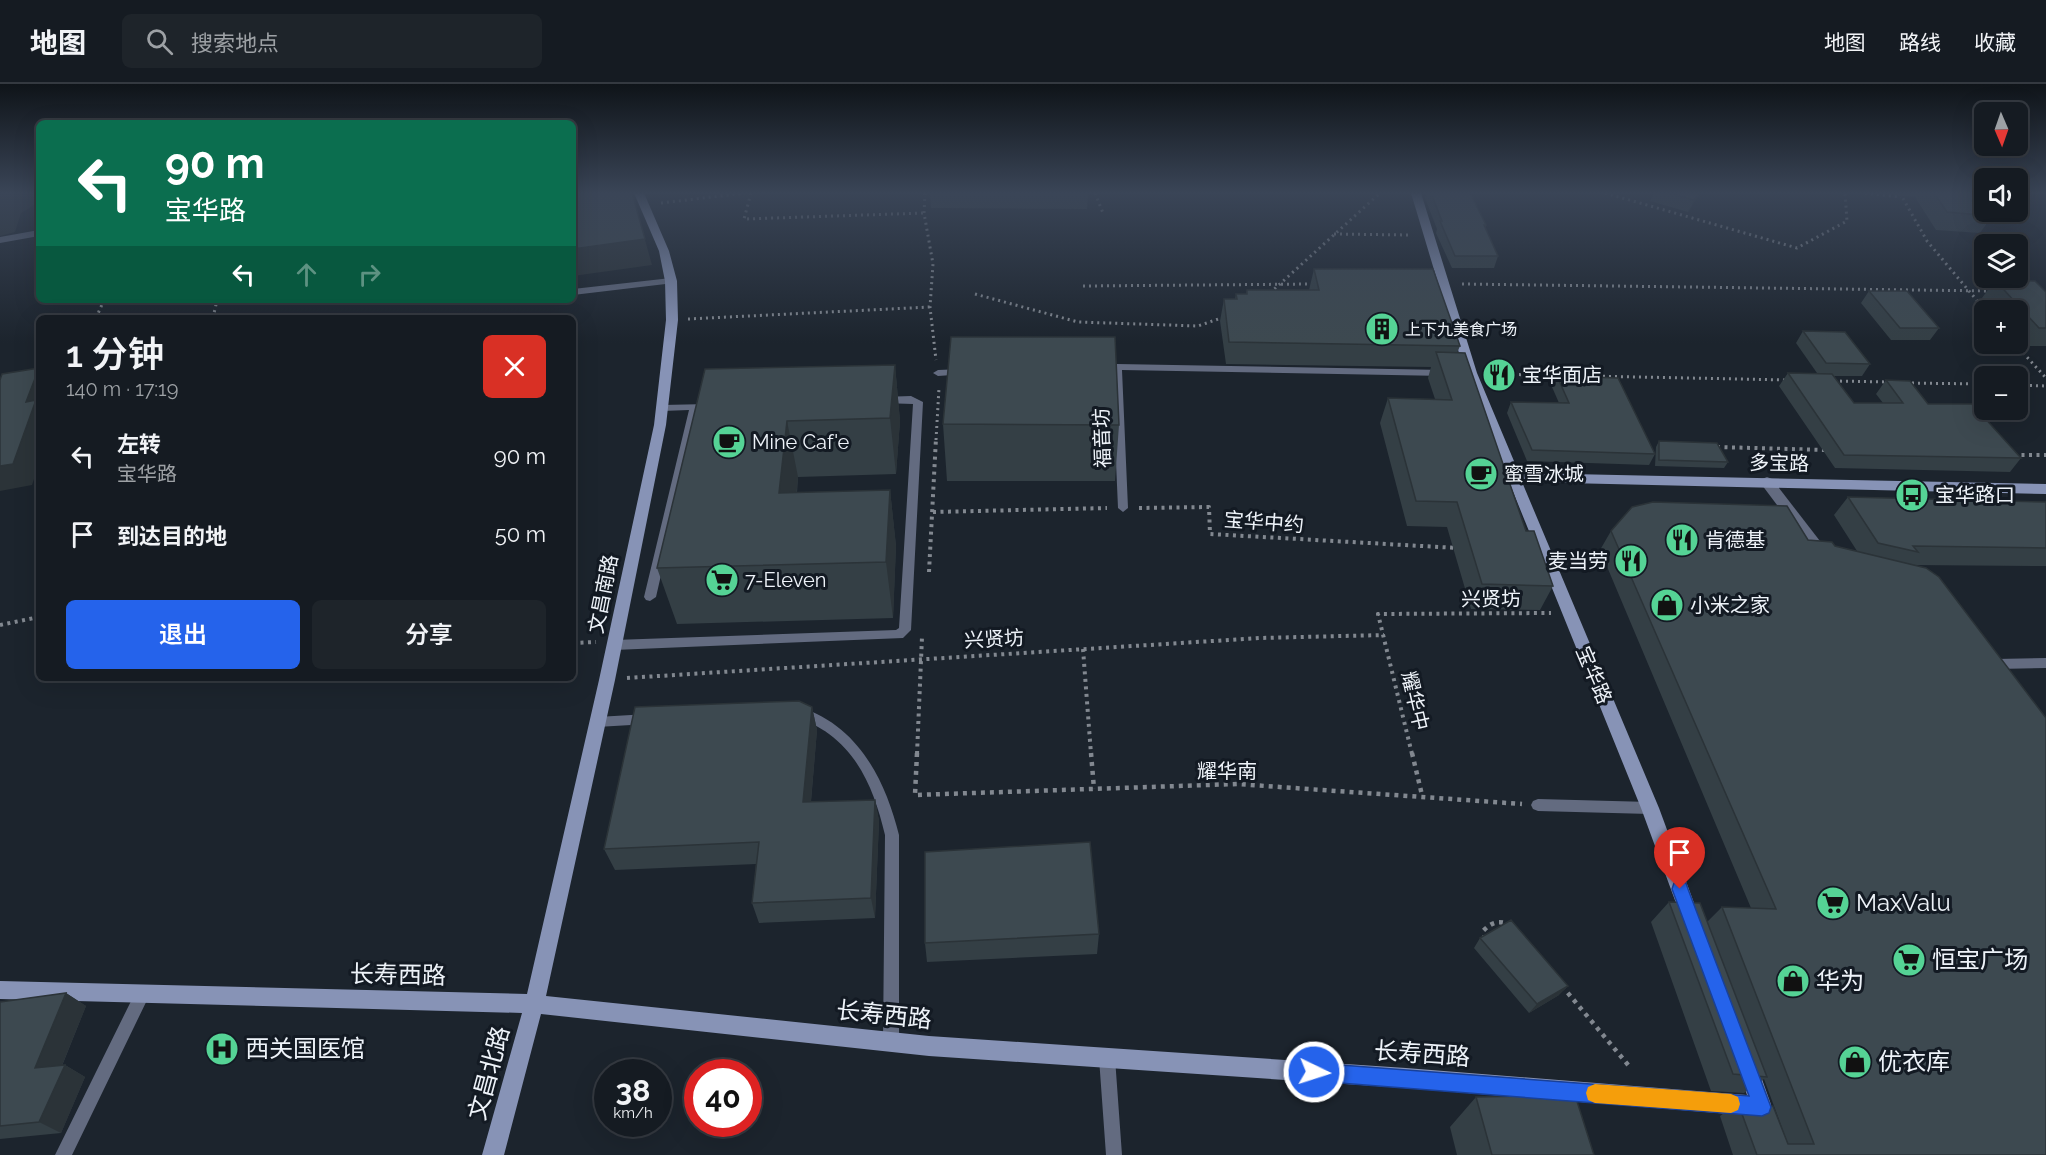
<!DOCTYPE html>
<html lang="zh">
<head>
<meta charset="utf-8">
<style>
  :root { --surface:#151b22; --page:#1e242a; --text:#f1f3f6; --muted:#9da1a5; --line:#343940; --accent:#2563eb }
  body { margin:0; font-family:Raleway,"Noto Sans SC",sans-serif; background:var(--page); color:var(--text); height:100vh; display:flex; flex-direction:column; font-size:22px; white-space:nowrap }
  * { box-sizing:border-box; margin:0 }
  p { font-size:20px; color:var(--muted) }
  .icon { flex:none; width:33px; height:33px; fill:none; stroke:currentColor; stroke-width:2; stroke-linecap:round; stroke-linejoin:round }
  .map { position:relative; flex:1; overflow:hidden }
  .side { position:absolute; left:36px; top:231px; width:540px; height:366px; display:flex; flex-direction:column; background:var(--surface); border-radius:9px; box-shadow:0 6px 24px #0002,0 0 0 2px var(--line) }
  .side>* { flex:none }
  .banner { position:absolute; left:36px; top:36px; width:540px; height:183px; border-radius:9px; box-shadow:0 6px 24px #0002,0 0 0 2px var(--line); background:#0b6e4f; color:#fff; overflow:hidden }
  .needle { width:39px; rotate:178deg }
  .tools { position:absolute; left:1974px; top:18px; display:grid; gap:12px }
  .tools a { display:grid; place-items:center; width:54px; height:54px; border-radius:9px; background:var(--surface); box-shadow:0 6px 24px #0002,0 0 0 2px var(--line); font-size:30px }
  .speed { position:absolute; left:594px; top:975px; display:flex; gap:12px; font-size:30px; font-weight:700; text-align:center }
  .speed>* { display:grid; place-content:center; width:78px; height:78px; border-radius:50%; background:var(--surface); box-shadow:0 6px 24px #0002,0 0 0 2px var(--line); line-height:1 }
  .speed small { font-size:15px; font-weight:400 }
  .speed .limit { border:9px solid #d22; background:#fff; color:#111 }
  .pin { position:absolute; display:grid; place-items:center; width:51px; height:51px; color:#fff; margin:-62px -26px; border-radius:50% 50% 50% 0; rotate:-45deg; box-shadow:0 0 6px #0007 }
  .pin .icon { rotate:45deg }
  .me { position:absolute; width:66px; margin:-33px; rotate:94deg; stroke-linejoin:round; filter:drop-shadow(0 0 4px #0008) }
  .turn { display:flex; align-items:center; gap:21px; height:126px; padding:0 30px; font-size:27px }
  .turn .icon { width:78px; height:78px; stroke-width:2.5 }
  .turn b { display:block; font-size:42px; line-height:51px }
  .lanes { display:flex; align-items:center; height:57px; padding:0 30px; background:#0003; justify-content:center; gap:30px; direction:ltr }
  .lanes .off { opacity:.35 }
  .round { display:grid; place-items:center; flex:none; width:63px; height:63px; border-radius:9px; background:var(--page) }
  .head { display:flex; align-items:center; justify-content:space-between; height:102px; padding:0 30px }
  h1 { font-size:36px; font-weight:600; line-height:45px }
  .action { display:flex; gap:12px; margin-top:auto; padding:12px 30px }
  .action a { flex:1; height:69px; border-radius:9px; background:var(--accent); color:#fff; font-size:24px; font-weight:600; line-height:69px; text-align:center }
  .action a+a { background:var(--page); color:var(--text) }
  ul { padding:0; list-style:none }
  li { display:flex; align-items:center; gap:18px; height:78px; padding:0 30px }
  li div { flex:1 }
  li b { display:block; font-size:22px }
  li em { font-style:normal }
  header { display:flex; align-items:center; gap:36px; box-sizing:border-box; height:84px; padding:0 30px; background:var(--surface); border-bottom:2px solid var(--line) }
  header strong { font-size:28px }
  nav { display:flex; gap:33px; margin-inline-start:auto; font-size:21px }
  .search { width:420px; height:54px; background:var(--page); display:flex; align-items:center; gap:15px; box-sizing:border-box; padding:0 21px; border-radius:9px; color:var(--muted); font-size:22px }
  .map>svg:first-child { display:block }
</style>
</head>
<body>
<header>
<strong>地图</strong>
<div class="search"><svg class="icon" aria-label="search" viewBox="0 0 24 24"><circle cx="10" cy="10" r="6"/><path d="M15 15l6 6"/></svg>搜索地点</div>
<nav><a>地图</a><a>路线</a><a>收藏</a></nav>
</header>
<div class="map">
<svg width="2046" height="1071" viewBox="0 0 2046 1071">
  <rect width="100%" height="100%" fill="#1c242d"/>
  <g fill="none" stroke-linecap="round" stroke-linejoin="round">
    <path stroke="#828890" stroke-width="3" stroke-dasharray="2 4" stroke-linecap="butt" d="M751,109L744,135L924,129
      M925,109L924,129L933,180L930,223L936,276
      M1095,109L1103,129
      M1605,109L1797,164L1847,137L1845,109
      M1865,109L1901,113
      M1900,109L1927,157L1985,226
      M661,119L745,109
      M1334,150L1410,151
      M1462,200L1991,207
      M1083,202L1313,200
      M1270,209L1380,109
      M975,210L1078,238L1198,242L1224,233
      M96,234L104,216
      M213,234L217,216
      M688,235L930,223
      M2015,260L2046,294
      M1489,290L1788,296
      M1834,297L1890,298
      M1906,299L1984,300
      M2018,301L2046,302
      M936,356L939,304"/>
    <path stroke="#828890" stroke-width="4" stroke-dasharray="3 4.5" stroke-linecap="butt" d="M1717,363L1826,366
      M2014,371H2046
      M1139,424L1209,423L1210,450L1457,464
      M933,428L1107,424
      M929,488L936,354
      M0,541L39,533
      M573,559L596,558
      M1083,565L1091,670
      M627,594L1260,554L1384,551
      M917,670L922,553
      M1412,670L1378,530L1551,529"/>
    <path stroke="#828890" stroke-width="4.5" stroke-dasharray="4 5" stroke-linecap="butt" d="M917,669L915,711L1237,700L1522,720
      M1091,669L1094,705
      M1412,669L1422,711
      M1485,855L1483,847C1491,839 1497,836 1508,840
      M1562,902L1629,982"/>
    <path fill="#636b80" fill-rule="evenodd" d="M39,146V152L0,159V153Z
      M671,194L674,195V199L573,211V205Z
      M1117,280L1445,286L1450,289L1445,292L1122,286L1128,424L1123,428L1118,424L1112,286H1100L1095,283L1100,280Z
      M963,285L968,288L966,290L938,292L933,289L938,286Z
      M911,312L923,318L911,546L903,554L614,566L610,564L608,561L610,558L614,556L896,546L899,544L913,320L882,319L877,316L882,313Z
      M709,320L714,323L713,325L702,326L698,329L656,513L650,517L646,516L644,513L689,326L662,327L657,324L662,321Z
      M2046,574V584L1996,585L1992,583L1990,580L1992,577L1996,575Z
      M800,623C858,642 885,695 899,751V957L897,963L891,965L885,963L883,957L885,751C876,713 862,674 829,650C821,643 798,634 794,628L795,624Z
      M648,630L653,631L654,635L653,639L648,640L597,643L592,642L591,638L592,634L597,633Z
      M1538,715L1650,718L1655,720L1657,724L1655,728L1650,730L1538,727L1533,725L1531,721L1533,717Z
      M142,903L147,905L150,910L72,1071H55L137,905Z
      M1107,966L1113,968L1115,974L1122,1071H1106L1099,974L1101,968Z"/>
    <path fill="#636b80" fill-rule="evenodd" d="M1767,393L1772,395L1830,470L1832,474L1830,478H1820L1762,401L1760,398L1762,395Z"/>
    <path fill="#8793b6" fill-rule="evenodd" d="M634,109H644L669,167L677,197L678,236L666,341L615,596L546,912L929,952L1406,984L1747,1011L1738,984L1741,977L1748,974L1755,977L1758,984L1774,1029L1771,1036L1764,1039L1757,1036L1755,1032L1406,1004L929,972L541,930L504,1071H482L522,929L0,915V897L527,910L599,596L654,341L666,236L665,197L659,167Z
      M1411,109H1421L1477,289L1519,389L2046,400V410L1522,398L1659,724L1701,838L1699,844L1692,847L1685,844L1683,838L1641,724L1465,289Z"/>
  </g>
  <path fill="#343f45" d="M930,109H1088L1087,125L931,124Z
    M1426,109H1470L1486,141L1485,144L1498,172L1494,184H1452L1436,149L1437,145L1425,114Z
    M1654,109H1700L1688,128L1650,117Z
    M1875,109H1975L1992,132L1980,149L1936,146L1915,113Z
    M1314,185L1460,262L1457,269L1526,447L1553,502L1540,526L1471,525L1447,443L1407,442L1380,339L1388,314L1435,315L1428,294L1431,283L1226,280L1220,237L1224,215H1235L1236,210H1246L1247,206H1309Z
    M1995,196L2046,208V262H2025L2018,253V226H1993L1982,214Z
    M1869,207L1939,244L1930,256H1891L1861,219Z
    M1803,247L1870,280L1862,292H1834L1854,319H1883L1876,310L1886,296L2021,374L2010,388L1835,384L1779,302L1788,289H1817L1796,259Z
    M895,281L900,337L896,390L798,393L797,409L890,406L896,462L893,534L677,540L657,484L705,285Z
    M1557,292L1655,370L1649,381L1527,377L1507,329L1511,318L1559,319L1552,303Z
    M943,340L1119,341L1115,397H947Z
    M1659,357L1728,378L1724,384L1655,382L1656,363Z
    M1848,413L2046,418V482L1912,481L2046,1071H1733L1720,1032L1738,1019L1788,1060L1764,995L1744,1009L1711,1007L1651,838L1669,818L1707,838L1722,823L1751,824L1600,466L1611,447L1808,456L1857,467L1834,431Z
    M812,623L817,646L811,718L875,716L879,737L875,834L759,839L752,819L756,780L615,786L604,765Z
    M1099,850L1097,870L927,878L925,859Z
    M1480,854L1559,911L1529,929L1474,864Z
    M66,909L86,922L62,982L65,981L85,993L61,1049L0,1055V918Z
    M1476,1013L1594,1071H1457L1450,1043Z"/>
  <path fill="#2b3338" d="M0,109H39V118L21,129L15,148L0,152Z
    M632,109L652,181L573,192V165Z
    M1698,109H1700L1688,128L1694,116Z
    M895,281L900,337L896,390L890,334Z
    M39,284V380L32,401L0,407V382Z
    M787,337L798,393L791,465L779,409Z
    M890,406L896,462L893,534L886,478Z
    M812,623L817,646L809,739L803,718Z
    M875,716L879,737L875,834L871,814Z
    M1568,902L1559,911L1529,929L1537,920Z
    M66,909L86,922L56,996L35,984Z
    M65,981L85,993L61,1049L39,1038Z"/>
  <path fill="#3d4950" stroke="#2b3338" stroke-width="1.5" d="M573,109H632L645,155L573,165Z
    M1431,109H1470L1486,141H1484L1498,172H1455L1440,137H1442Z
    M1670,109H1698L1694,116Z
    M1934,109H1975L1984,122V128H1989L1992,132L1947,128Z
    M1314,185H1433L1460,262L1229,258L1224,215H1237L1236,210H1247V206H1319Z
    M1995,196L2035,197L2046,208V244H2039Z
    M1869,207H1907L1939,244H1900Z
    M1803,247L1845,248L1870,280L1826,279Z
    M951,253H1115L1119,341L943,340Z
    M1436,268L1465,269L1526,447H1534L1553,502L1482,500L1457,418L1416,417L1388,314L1452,316Z
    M895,281L890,334L787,337L779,409L890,406L886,478L657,484L705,285Z
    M39,284L26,318L36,316L13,380L0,382V296L2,290Z
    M1788,289L1832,290L1854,319H1903L1886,296L1910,297L1928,320H1972L2021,374L1844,371Z
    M1557,292L1618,294L1655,370L1532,366L1511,318L1569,319Z
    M1659,357L1717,359L1728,378L1659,376Z
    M1848,413L2046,418V464L1913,462L1918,468L1878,459Z
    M1653,418L1787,422L1808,456L1832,458L1835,462L1926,484L1939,493L2046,634V1071H1757L1738,1019L1773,1022L1788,1060H1814L1722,823L1776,825L1611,447L1632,423Z
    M799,617L812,623L803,718L875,716L871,814L752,819L759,758L604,765L635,623Z
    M1090,758L1099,850L925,859V768Z
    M1669,818L1700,819L1767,993L1733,990Z
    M1511,836L1568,902L1537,920L1480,854Z
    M66,909L35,984L65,981L39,1038L0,1042V918Z
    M1575,1011L1594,1071H1492L1476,1013Z"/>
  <linearGradient id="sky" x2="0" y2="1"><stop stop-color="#0f1419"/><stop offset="0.42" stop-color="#3a4557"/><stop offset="1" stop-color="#3a4557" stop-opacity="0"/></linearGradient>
  <rect width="2046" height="259" fill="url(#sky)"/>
  <path fill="#2563eb" stroke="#184099" stroke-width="1.5" d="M1680,797L1686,799L1688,805L1771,1023L1769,1029L1762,1032L1314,997L1307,994L1305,988L1307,981L1314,979L1749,1012L1672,805L1674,799Z"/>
  <path fill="#f59e0b" d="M1595,1000L1731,1010L1738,1013L1740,1020L1738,1026L1731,1029L1595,1019L1588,1016L1586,1009L1588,1003Z"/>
  <defs>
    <g id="building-disc" transform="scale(1.725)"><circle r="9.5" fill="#55d395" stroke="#131a23"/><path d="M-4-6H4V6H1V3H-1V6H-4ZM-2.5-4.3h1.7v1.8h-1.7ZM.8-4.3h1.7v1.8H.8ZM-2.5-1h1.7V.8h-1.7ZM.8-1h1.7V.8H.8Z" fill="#111"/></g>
    <g id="restaurant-disc" transform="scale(1.725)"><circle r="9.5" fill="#55d395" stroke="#131a23"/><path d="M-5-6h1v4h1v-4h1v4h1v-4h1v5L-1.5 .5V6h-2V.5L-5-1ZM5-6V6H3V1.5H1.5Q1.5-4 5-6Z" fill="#111"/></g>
    <g id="cafe-disc" transform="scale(1.725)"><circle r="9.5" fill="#55d395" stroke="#131a23"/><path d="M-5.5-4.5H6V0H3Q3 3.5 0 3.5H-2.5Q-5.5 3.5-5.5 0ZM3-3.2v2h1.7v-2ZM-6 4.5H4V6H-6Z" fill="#111"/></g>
    <g id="bus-disc" transform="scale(1.725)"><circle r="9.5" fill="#55d395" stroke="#131a23"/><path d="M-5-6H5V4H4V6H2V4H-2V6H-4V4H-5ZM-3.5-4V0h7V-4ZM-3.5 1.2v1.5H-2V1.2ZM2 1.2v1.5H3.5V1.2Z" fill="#111"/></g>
    <g id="supermarket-disc" transform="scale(1.725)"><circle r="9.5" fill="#55d395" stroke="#131a23"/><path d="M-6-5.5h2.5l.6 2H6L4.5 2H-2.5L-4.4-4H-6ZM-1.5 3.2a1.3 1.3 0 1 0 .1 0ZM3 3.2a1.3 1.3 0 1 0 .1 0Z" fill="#111"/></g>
    <g id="shop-disc" transform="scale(1.725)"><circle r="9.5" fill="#55d395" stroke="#131a23"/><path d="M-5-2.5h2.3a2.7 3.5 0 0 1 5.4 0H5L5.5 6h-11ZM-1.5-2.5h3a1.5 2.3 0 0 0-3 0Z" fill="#111"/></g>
    <g id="hospital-disc" transform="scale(1.725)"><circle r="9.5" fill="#55d395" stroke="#131a23"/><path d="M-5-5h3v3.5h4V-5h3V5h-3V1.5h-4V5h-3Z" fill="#111"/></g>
  </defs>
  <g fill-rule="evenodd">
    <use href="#building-disc" x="1382" y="245"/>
    <use href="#restaurant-disc" x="1499" y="291"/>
    <use href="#cafe-disc" x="729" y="358"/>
    <use href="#cafe-disc" x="1481" y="390"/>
    <use href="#bus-disc" x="1912" y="411"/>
    <use href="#restaurant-disc" x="1682" y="456"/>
    <use href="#restaurant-disc" x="1631" y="477"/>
    <use href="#supermarket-disc" x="722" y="496"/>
    <use href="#shop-disc" x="1667" y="521"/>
    <use href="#supermarket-disc" x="1833" y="819"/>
    <use href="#supermarket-disc" x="1909" y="876"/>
    <use href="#shop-disc" x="1793" y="897"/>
    <use href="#hospital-disc" x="222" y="965"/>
    <use href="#shop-disc" x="1855" y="978"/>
  </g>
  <g text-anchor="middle" stroke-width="6" stroke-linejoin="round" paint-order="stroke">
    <g font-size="16" fill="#eef3f9" stroke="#131a23" text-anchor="start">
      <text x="1405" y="251">上下九美食广场</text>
    </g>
    <g font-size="20" fill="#eef3f9" stroke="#131a23" text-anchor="start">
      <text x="1522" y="298">宝华面店</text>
      <text x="752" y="365">Mine Caf'e</text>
      <text x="1504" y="397">蜜雪冰城</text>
      <text x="1935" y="418">宝华路口</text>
      <text x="1705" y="463">肯德基</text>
      <text x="1608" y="484" text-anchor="end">麦当劳</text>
      <text x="745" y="503">7-Eleven</text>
      <text x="1690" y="528">小米之家</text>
    </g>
    <g font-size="20" fill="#eef3f9" stroke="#131a23">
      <text transform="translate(1102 354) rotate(-92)" y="7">福音坊</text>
      <text transform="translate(1779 379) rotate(1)" y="7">多宝路</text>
      <text transform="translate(1264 438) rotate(4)" y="7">宝华中约</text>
      <text transform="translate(603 510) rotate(-79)" y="7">文昌南路</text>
      <text x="1491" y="522">兴贤坊</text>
      <text transform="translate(994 555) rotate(-3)" y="7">兴贤坊</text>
      <text transform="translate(1594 591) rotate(67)" y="7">宝华路</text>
      <text transform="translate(1415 617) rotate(77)" y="7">耀华中</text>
      <text x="1227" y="694">耀华南</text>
    </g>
    <g font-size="24" fill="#eef3f9" stroke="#131a23" text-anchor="start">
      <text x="1856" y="827">MaxValu</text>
      <text x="1932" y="884">恒宝广场</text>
      <text x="1816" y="905">华为</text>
      <text x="245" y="973">西关国医馆</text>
      <text x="1878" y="986">优衣库</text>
    </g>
    <g font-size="24" fill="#eef3f9" stroke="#131a23">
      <text transform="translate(398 891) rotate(1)" y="8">长寿西路</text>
      <text transform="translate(884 931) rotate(6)" y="8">长寿西路</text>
      <text transform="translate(1422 970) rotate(4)" y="8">长寿西路</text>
      <text transform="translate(489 989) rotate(-75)" y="8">文昌北路</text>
    </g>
  </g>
</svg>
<div class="tools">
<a><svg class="needle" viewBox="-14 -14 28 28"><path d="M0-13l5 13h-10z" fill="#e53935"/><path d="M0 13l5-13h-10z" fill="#9da1a5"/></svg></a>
<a><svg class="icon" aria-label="sound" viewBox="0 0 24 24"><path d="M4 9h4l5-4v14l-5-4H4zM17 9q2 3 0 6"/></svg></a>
<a><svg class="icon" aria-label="layers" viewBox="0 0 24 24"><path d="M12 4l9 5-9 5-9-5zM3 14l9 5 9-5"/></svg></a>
<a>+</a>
<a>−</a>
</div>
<div class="speed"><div>38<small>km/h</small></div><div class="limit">40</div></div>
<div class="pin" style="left:1680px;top:805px;background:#d93025"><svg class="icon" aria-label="arrive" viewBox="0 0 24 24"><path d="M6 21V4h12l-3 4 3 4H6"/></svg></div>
<svg class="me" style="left:1314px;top:988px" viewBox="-20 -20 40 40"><circle r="17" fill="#2563eb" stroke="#fff" stroke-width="3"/><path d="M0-11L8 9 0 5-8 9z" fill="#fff"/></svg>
<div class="banner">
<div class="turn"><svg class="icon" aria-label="left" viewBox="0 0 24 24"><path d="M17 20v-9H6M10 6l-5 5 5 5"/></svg><div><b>90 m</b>宝华路</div></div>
<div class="lanes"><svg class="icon" aria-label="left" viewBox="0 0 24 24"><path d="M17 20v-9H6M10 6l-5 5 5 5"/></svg><svg class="icon off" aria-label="ahead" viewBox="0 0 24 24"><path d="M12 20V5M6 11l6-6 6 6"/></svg><svg class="icon off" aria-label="right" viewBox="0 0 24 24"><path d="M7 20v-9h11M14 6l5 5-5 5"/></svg></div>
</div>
<section class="side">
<div class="head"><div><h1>1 分钟</h1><p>140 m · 17:19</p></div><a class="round" style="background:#d93025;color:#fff"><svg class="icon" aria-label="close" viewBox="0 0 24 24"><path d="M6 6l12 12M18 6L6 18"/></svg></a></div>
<ul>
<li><svg class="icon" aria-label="left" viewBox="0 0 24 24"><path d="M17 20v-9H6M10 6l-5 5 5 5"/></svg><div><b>左转</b><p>宝华路</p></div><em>90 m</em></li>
<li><svg class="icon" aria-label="arrive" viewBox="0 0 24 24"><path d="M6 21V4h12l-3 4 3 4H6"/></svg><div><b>到达目的地</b></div><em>50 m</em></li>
</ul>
<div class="action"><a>退出</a><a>分享</a></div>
</section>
</div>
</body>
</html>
